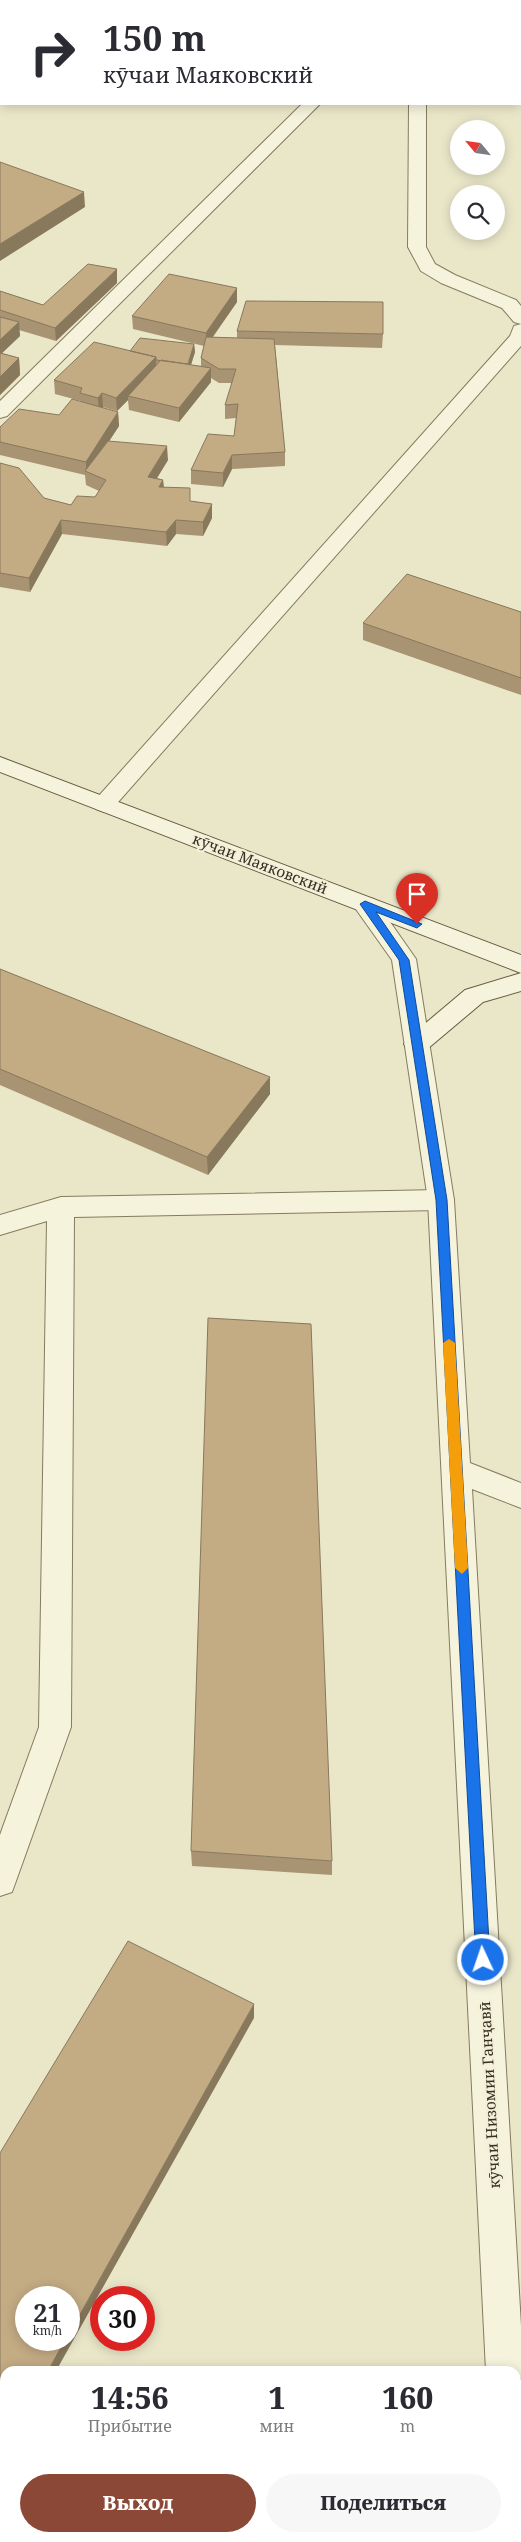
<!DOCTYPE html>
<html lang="ru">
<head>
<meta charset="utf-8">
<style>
  :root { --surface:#fff; --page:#f7f7f7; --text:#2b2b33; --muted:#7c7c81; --accent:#8c4837 }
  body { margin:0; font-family:"Noto Serif",serif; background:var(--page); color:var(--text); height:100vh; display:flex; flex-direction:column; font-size:19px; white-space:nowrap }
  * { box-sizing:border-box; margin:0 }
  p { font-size:16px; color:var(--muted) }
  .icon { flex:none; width:28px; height:28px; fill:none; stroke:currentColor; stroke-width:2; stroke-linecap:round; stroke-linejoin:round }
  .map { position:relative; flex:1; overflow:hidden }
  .panel { position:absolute; left:0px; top:2366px; width:521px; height:176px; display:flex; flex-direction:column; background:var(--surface); border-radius:15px 15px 0 0; box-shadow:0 2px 12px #0003 }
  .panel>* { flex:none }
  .banner { position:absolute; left:0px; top:0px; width:521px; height:105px; box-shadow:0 2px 12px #0003; background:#fff; color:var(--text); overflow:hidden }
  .needle { width:32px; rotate:299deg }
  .fabs { position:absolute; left:450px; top:120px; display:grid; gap:10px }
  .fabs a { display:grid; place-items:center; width:55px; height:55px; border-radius:50%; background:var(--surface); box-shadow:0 2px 12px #0003; font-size:25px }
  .speed { position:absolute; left:15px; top:2286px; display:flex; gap:10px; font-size:25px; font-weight:700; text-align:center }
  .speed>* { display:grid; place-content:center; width:65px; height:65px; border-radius:50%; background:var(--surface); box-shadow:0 2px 12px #0003; line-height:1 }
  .speed small { font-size:12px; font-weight:400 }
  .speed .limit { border:8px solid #d22; background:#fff; color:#111 }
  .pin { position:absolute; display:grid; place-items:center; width:42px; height:42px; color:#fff; margin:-51px -21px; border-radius:50% 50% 50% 0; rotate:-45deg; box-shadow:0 0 5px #0007 }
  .pin .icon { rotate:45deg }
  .me { position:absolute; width:55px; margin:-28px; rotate:357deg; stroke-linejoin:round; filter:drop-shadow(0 0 4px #0008) }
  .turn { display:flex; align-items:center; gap:18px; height:105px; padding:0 20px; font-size:22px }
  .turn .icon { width:65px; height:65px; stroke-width:2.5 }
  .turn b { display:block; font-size:35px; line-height:42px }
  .eta { display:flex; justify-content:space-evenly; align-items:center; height:85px; text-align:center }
  .eta b { font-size:30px; font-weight:800; line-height:35px }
  .action { display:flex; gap:10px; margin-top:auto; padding:10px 20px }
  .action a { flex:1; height:58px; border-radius:30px; background:var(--accent); color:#fff; font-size:20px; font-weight:800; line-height:58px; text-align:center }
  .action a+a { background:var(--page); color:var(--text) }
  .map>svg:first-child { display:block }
</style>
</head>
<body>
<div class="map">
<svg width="521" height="2542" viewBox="0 0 521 2542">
  <rect width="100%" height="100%" fill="#eae7c9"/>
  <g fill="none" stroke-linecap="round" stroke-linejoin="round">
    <g stroke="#847b60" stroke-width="2">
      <path id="lane" d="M441,1190L450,1193L454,1200L450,1207L441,1210L74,1217L71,1727L16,1881L12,1892L0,1896V1835L39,1727L47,1221L0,1235V1215L61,1197Z"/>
    </g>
    <g stroke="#847b60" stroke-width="2">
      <path id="street" d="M302,104H320L7,416L0,418V401Z
        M409,104H426V247L435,264L455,275L516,300L521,306V324L514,322L502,308L441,283L421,271L408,247Z
        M521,324V346L112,809L104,812L96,809L92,804L96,799L510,336L514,326Z
        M365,897L374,899L416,959L454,1200L470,1463L521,1483V1508L472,1489L521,2326V2377L516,2385V2371H486L428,1200L392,960L353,905L356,899Z
        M516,2520L521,2522V2542H496L495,2538H516Z"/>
    </g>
    <g stroke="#665c43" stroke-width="2">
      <path id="secondary" d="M0,757L521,955V973L0,772Z
        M521,973V991L483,1002L426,1050L417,1053L408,1050L404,1044L408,1038L465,990Z"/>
    </g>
    <use href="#lane" fill="#f5f3dc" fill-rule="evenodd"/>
    <use href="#street" fill="#f5f3dc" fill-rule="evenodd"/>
    <use href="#secondary" fill="#f5f3dc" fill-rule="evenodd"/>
  </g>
  <path fill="#a89372" d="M117,283L56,341L19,330L20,336L2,353L19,358L20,375L0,395V291L43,305Z
    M237,302L213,337L237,338V331L383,334L382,348L275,345L285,452V466L232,469L223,487L191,484V470L234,436L236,418L225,419V405L232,383H219L211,378V382L179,422L129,410L128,400L117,411L103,407L102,408L118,412L119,426L109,441L168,460L157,478L163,480L164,487L190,501L212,504V518L203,536L176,534L167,546L62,534L30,592L0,587V463L44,498L71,505L95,497L99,491L86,485L85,475L0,455V427L59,415L81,402V401L55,394L54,380L130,351L194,344L195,352L191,365L201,366V358L204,346L133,329L132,316Z
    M521,612V695L363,640V623Z
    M0,969L270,1077V1094L208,1175L0,1085Z
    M191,1851L332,1861V1875L192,1866Z"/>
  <path fill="#88785c" d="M84,192L85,207L0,261V244Z
    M117,269V283L56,341L55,328Z
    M237,288V302L206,346V333Z
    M19,322L20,336L0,355V340Z
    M194,344L195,352L188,374V365Z
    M156,357V371L128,396V400L117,411L116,398Z
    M19,358L20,375L0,395V377Z
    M211,368V382L179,422V408Z
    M102,393L103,407L99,412L98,398Z
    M118,412L119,426L89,472L86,471V462Z
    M167,446L168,460L149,491L148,477Z
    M232,455V469L223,487V473Z
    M163,480L164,494L159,487Z
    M212,504V518L203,536V522Z
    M61,520L62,534L30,592L29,578Z
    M176,520V534L167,546L166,532Z
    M270,1077V1094L208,1175L207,1157Z
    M254,2004V2018L56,2371H48L65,2340H69V2334Z
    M5,2447V2463L0,2472V2456Z"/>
  <path fill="#c3ab84" stroke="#88785c" d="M0,162L84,192L0,244Z
    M88,264L117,269L55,328L0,310V291L43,305Z
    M169,274L237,288L206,333L132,316Z
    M246,301L383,302V334L237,331Z
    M0,317L19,322L0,340Z
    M206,337L274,339L285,452L232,455L223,473L191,470L208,434L234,436L238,404L225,405L236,369H219L201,358Z
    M140,338L194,344L188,364L156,360V357L130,351Z
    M94,342L156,357L116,398L102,393L98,398L80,393L82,388L54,380Z
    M0,353L19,358L0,377Z
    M161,360L211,368L179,408L128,396Z
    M72,399L118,412L86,462L0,442V427L19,409L59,415Z
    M108,441L167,446L148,477L163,480L159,487L190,488V501L212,504L203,522L176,520L166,532L61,520L29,578L0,573V463L19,468L44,498L71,505L77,496L95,497L106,480L85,471Z
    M407,574L521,612V678L363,623Z
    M0,969L270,1077L207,1157L0,1069Z
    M208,1318L311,1324L332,1861L191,1851Z
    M128,1941L254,2004L69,2334V2298H26V2340H65L48,2371H5V2447L0,2456V2153Z"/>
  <path fill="#1a73e8" stroke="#114b97" d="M365,901L422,924L417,928L376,912L409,960L447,1200L490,1960L488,1964L483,1966L478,1964L476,1960L436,1200L399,960L360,904Z"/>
  <path fill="#f59e0b" d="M449,1339L455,1343L468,1568L462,1574L455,1568L443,1343Z"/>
  <g text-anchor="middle" stroke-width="4.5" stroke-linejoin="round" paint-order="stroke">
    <g font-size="15" fill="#363022" stroke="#f2f0d8">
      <text transform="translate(260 864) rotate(21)" y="5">кӯчаи Маяковский</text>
      <text transform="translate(490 2095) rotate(-93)" y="5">кӯчаи Низомии Ганҷавӣ</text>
    </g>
  </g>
</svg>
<div class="fabs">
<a><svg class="needle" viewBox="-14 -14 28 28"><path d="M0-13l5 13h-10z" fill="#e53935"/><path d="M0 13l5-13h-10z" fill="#7c7c81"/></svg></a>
<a><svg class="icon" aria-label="search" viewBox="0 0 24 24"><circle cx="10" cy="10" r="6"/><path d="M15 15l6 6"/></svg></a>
</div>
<div class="speed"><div>21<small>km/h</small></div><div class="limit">30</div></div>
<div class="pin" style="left:417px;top:924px;background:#d93025"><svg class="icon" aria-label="arrive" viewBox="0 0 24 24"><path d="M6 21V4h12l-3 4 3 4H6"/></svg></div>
<svg class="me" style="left:483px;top:1960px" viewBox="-20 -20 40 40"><circle r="17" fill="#1a73e8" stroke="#fff" stroke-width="3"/><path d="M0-11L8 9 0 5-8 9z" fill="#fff"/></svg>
<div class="banner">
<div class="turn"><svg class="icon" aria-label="right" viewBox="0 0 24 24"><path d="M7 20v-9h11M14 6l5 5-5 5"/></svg><div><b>150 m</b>кӯчаи Маяковский</div></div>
</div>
<section class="panel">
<div class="eta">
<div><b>14:56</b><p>Прибытие</p></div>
<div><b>1</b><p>мин</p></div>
<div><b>160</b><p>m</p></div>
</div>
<div class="action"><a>Выход</a><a>Поделиться</a></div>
</section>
</div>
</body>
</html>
